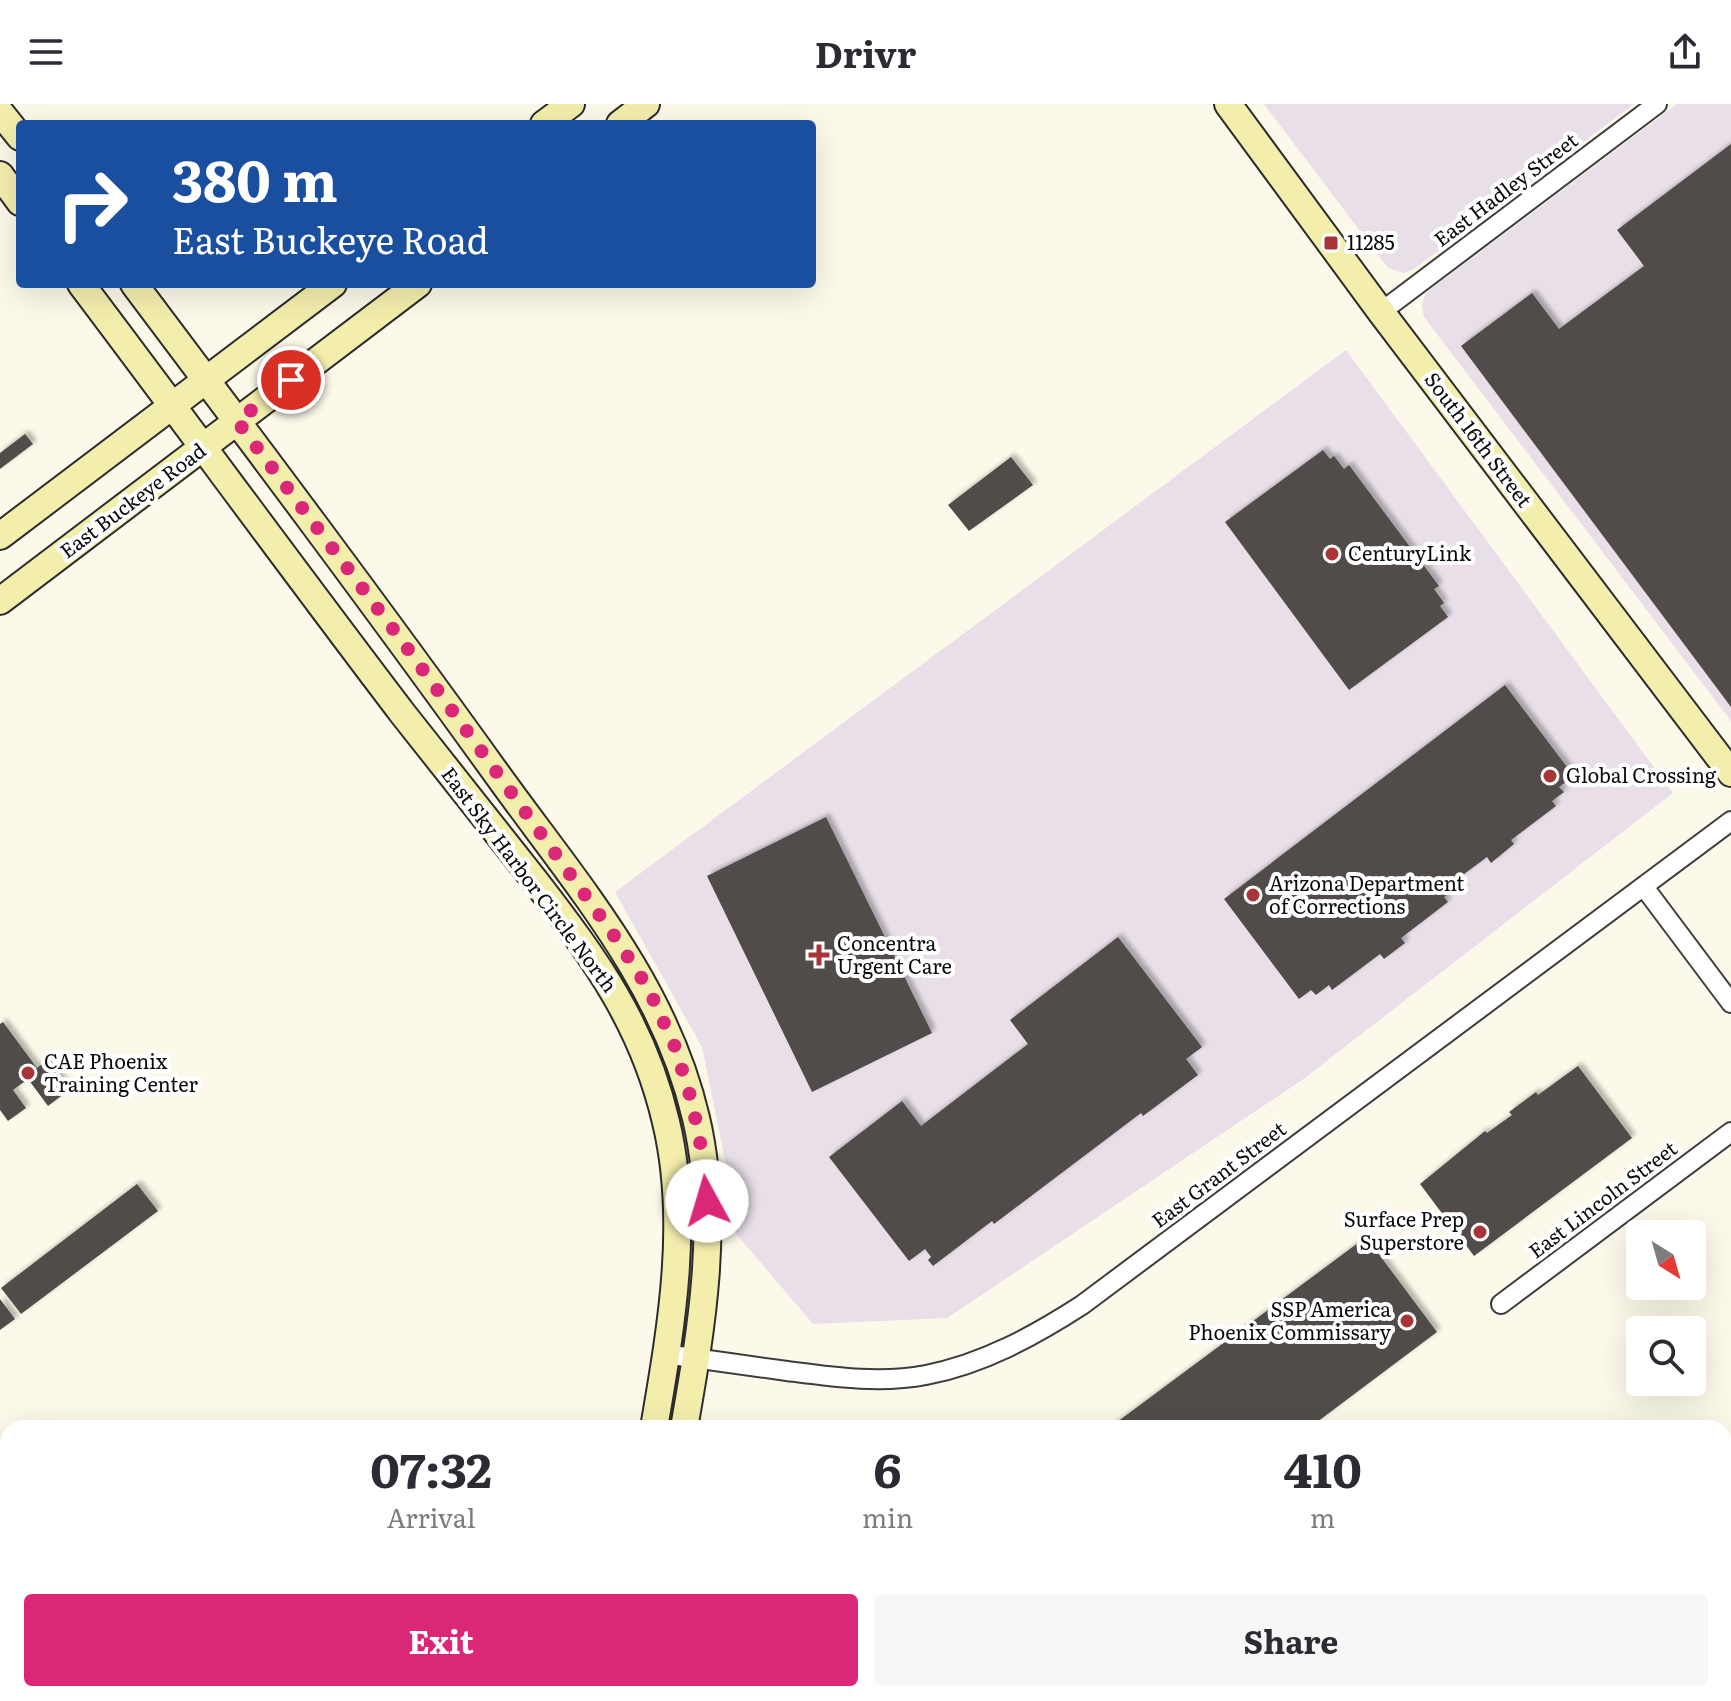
<!DOCTYPE html>
<html lang="en">
<head>
<meta charset="utf-8">
<style>
  :root { --surface:#fff; --page:#f7f7f7; --text:#2b2b33; --muted:#7c7c81; --accent:#db2777 }
  body { margin:0; font-family:Literata,serif; background:var(--page); color:var(--text); height:100vh; display:flex; flex-direction:column; font-size:30px; white-space:nowrap }
  * { box-sizing:border-box; margin:0 }
  p { font-size:26px; color:var(--muted) }
  .icon { flex:none; width:44px; height:44px; fill:none; stroke:currentColor; stroke-width:2; stroke-linecap:round; stroke-linejoin:round }
  .map { position:relative; flex:1; overflow:hidden }
  .details { position:absolute; left:0px; top:1316px; width:1732px; height:282px; display:flex; flex-direction:column; background:var(--surface); border-radius:24px 24px 0 0; box-shadow:0 8px 32px #0002 }
  .details>* { flex:none }
  .hud { position:absolute; left:16px; top:16px; width:800px; height:168px; border-radius:8px; box-shadow:0 8px 32px #0002; background:#1a4fa0; color:#fff; overflow:hidden }
  .needle { width:52px; rotate:143deg }
  .tools { position:absolute; left:1626px; top:1116px; display:grid; gap:16px }
  .tools a { display:grid; place-items:center; width:80px; height:80px; border-radius:8px; background:var(--surface); box-shadow:0 8px 32px #0002; font-size:40px }
  .pin { position:absolute; display:grid; place-items:center; width:68px; height:68px; color:#fff; margin:-34px; border:4px solid #fff; border-radius:50%; box-shadow:0 2px 8px #0007 }
  .me { position:absolute; width:88px; margin:-44px; rotate:354deg; stroke-linejoin:round; filter:drop-shadow(0 0 6px #0008) }
  .turn { display:flex; align-items:center; gap:28px; height:168px; padding:0 24px; font-size:36px }
  .turn .icon { width:104px; height:104px; stroke-width:2.5 }
  .turn b { display:block; font-size:56px; line-height:68px }
  .eta { display:flex; justify-content:space-evenly; align-items:center; height:136px; text-align:center }
  .eta b { font-size:48px; font-weight:700; line-height:56px }
  .button { display:flex; gap:16px; margin-top:auto; padding:16px 24px }
  .button a { flex:1; height:92px; border-radius:8px; background:var(--accent); color:#fff; font-size:32px; font-weight:700; line-height:92px; text-align:center }
  .button a+a { background:var(--page); color:var(--text) }
  header { display:flex; justify-content:space-between; align-items:center; height:104px; padding:0 24px; background:var(--surface); font-size:36px; font-weight:700 }
  .map>svg:first-child { display:block }
</style>
</head>
<body>
<header><svg class="icon" aria-label="menu" viewBox="0 0 24 24"><path d="M4 6h16M4 12h16M4 18h16"/></svg>Drivr<svg class="icon" aria-label="share" viewBox="0 0 24 24"><path d="M12 15V3M7 8l5-5 5 5M5 13v7h14v-7"/></svg></header>
<div class="map">
<svg width="1731" height="1597" viewBox="0 0 1731 1597">
  <defs>
    <filter id="shadow"><feDropShadow dx="4" dy="-4" stdDeviation="2" flood-color="#0004"/></filter>
  </defs>
  <rect width="100%" height="100%" fill="#fcf9ea"/>
  <path fill="#e8dfe8" d="M1264,0H1634L1414,165L1404,169L1388,164Z
    M1677,0H1731V617L1424,213L1422,202L1425,190L1432,184Z
    M1346,246L1673,689L1302,976L947,1214L813,1220L732,1125L727,1066L702,943L615,788Z"/>
  <path fill="#514c48" filter="url(#shadow)" d="M1731,40V603L1461,242L1532,189L1559,225L1644,162L1617,126Z
    M25,330L33,340L0,365V349Z
    M1323,346L1330,355L1334,352L1344,365L1349,361L1439,482L1434,485L1444,499L1440,502L1448,513L1349,586L1225,418Z
    M1011,353L1033,381L969,427L948,401Z
    M1505,581L1570,667L1568,669L1571,674L1559,683L1564,688L1552,697L1556,702L1511,736L1514,740L1491,759L1487,753L1452,779L1456,784L1444,793L1448,798L1401,834L1405,839L1384,855L1380,850L1332,886L1329,881L1316,891L1311,886L1299,895L1224,795Z
    M826,713L932,929L812,988L707,772Z
    M1118,833L1202,943L1186,955L1198,971L1143,1012L1141,1009L994,1120L992,1117L933,1162L928,1156L931,1153L925,1145L909,1157L829,1053L902,997L921,1022L1028,940L1010,916Z
    M3,918L37,964L47,956L69,986L48,1002L28,975L13,986L26,1004L8,1017L0,1006V920Z
    M1578,962L1632,1034L1474,1152L1420,1080L1485,1027L1487,1029L1512,1011L1509,1008L1536,988L1538,991Z
    M137,1080L158,1107L21,1210L1,1184Z
    M1366,1133L1437,1228L1309,1324H1109Z
    M0,1195L15,1215L0,1226Z
    M8,1515V1590H384L389,1597H0V1521Z
    M1265,1590H1342L1347,1597H1256Z
    M1434,1590H1596L1601,1597H1440Z"/>
  <g fill="none" stroke-linecap="round" stroke-linejoin="round">
    <g stroke="#3d3d3d" stroke-width="22">
      <path id="street" d="M1381,208L1657,0
        M1644,783L1731,899
        M1501,1200L1731,1028
        M665,1250C706,1256 746,1261 787,1267C833,1273 880,1280 926,1271C983,1260 1034,1232 1082,1201L1731,717"/>
    </g>
    <g stroke="#2c2c2c" stroke-width="30">
      <path id="secondary" d="M1228,0L1381,208L1731,669
        M0,8L20,33
        M544,20L571,0
        M620,20L646,0
        M0,71L20,98
        M81,180C189,323 294,467 403,610C447,666 492,722 536,778C596,856 643,920 666,1018C690,1118 671,1224 654,1324
        M134,180C255,341 376,502 494,666C574,778 664,877 696,1014C720,1116 702,1222 684,1324
        M0,432L333,180
        M0,497L418,180
        M505,1597L512,1590
        M548,1597L555,1590"/>
    </g>
    <use href="#street" stroke="#fff" stroke-width="18"/>
    <use href="#secondary" stroke="#f4eead" stroke-width="26"/>
  </g>
  <g fill="none" stroke-linecap="round" stroke-linejoin="round">
    <path stroke="#db2777" stroke-width="14" stroke-dasharray="0 25.2" d="M291,276L237,317L402,537L611,827L648,884L675,943L692,998L702,1048L707,1097"/>
  </g>
  <g fill="#a73537" stroke="#fff" stroke-width="3">
    <rect x="1323" y="131" width="16" height="16" rx="4"/>
    <circle cx="1332" cy="450" r="8"/>
    <circle cx="1550" cy="672" r="8"/>
    <circle cx="1253" cy="791" r="8"/>
    <path d="M815 839h8v8h8v8h-8v8h-8v-8h-8v-8h8z"/>
    <circle cx="28" cy="969" r="8"/>
    <circle cx="1480" cy="1128" r="8"/>
    <circle cx="1407" cy="1217" r="8"/>
  </g>
  <g text-anchor="middle" stroke-width="8" stroke-linejoin="round" paint-order="stroke">
    <g font-size="20" fill="#0a0a0a" stroke="#fff">
      <text transform="translate(1506 86) rotate(-37)" y="7">East Hadley Street</text>
      <text transform="translate(1478 336) rotate(53)" y="7">South 16th Street</text>
      <text transform="translate(133 397) rotate(-37)" y="7">East Buckeye Road</text>
      <text transform="translate(529 776) rotate(53)" y="7">East Sky Harbor Circle North</text>
      <text transform="translate(1219 1071) rotate(-37)" y="7">East Grant Street</text>
      <text transform="translate(1603 1096) rotate(-37)" y="7">East Lincoln Street</text>
    </g>
    <g font-size="20" fill="#0a0a0a" stroke="#fff" text-anchor="start">
      <text x="1347" y="146">11285</text>
      <text x="1348" y="457">CenturyLink</text>
      <text x="1566" y="679">Global Crossing</text>
      <text x="1269" y="787">Arizona Department<tspan x="1269" dy="23">of Corrections</tspan></text>
      <text x="837" y="847">Concentra<tspan x="837" dy="23">Urgent Care</tspan></text>
      <text x="44" y="965">CAE Phoenix<tspan x="44" dy="23">Training Center</tspan></text>
      <text x="1464" y="1123" text-anchor="end">Surface Prep<tspan x="1464" dy="23">Superstore</tspan></text>
      <text x="1391" y="1213" text-anchor="end">SSP America<tspan x="1391" dy="23">Phoenix Commissary</tspan></text>
    </g>
  </g>
</svg>
<div class="tools">
<a><svg class="needle" viewBox="-14 -14 28 28"><path d="M0-13l5 13h-10z" fill="#e53935"/><path d="M0 13l5-13h-10z" fill="#7c7c81"/></svg></a>
<a><svg class="icon" aria-label="search" viewBox="0 0 24 24"><circle cx="10" cy="10" r="6"/><path d="M15 15l6 6"/></svg></a>
</div>
<div class="pin" style="left:291px;top:276px;background:#d93025"><svg class="icon" aria-label="arrive" viewBox="0 0 24 24"><path d="M6 21V4h12l-3 4 3 4H6"/></svg></div>
<svg class="me" style="left:707px;top:1097px" viewBox="-20 -20 40 40"><circle r="19" fill="#fff"/><path d="M0-13L10 11 0 6-10 11z" fill="#db2777"/></svg>
<div class="hud">
<div class="turn"><svg class="icon" aria-label="right" viewBox="0 0 24 24"><path d="M7 20v-9h11M14 6l5 5-5 5"/></svg><div><b>380 m</b>East Buckeye Road</div></div>
</div>
<section class="details">
<div class="eta">
<div><b>07:32</b><p>Arrival</p></div>
<div><b>6</b><p>min</p></div>
<div><b>410</b><p>m</p></div>
</div>
<div class="button"><a>Exit</a><a>Share</a></div>
</section>
</div>
</body>
</html>
